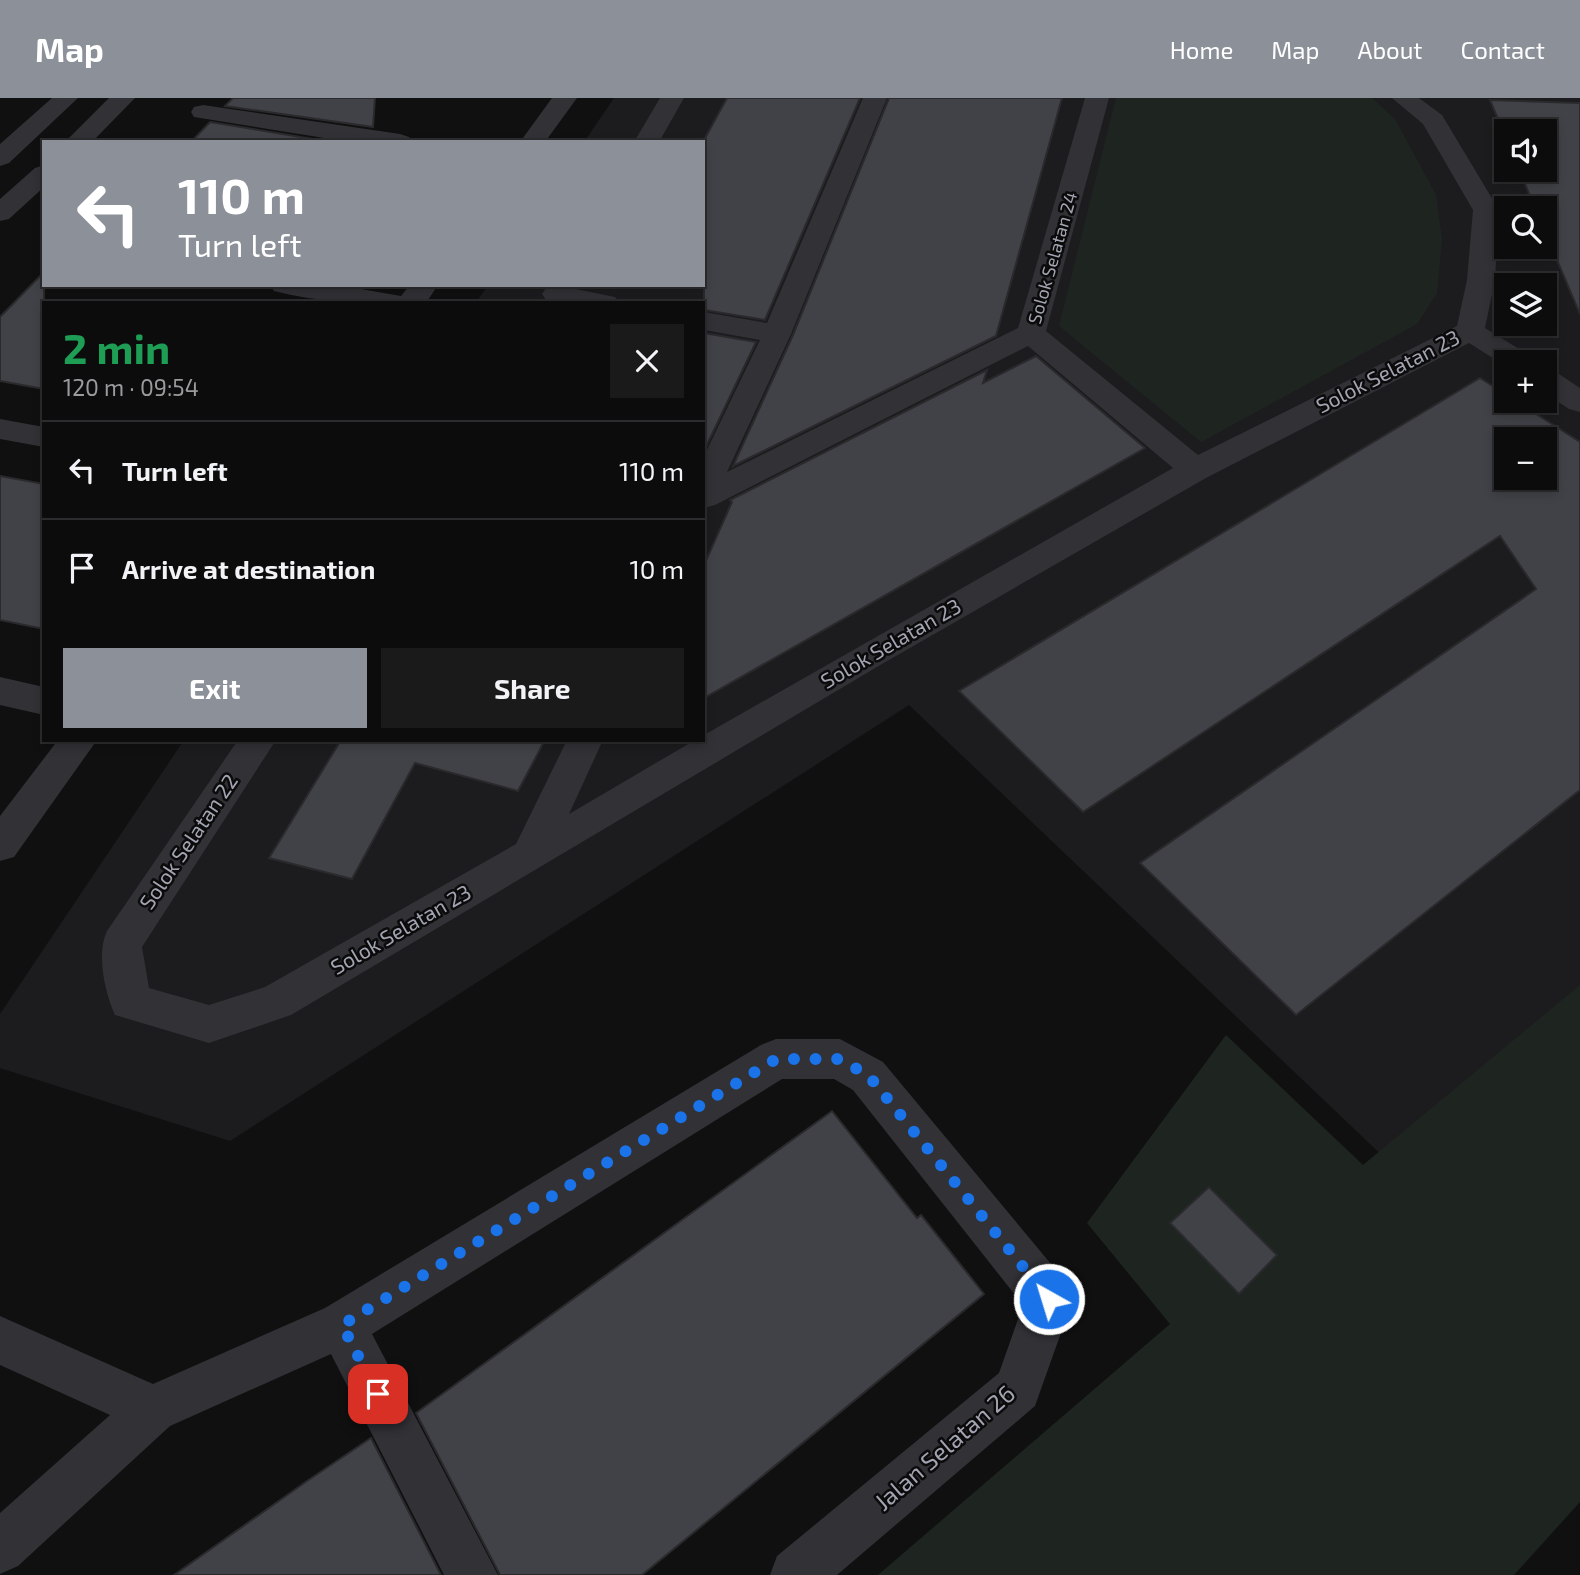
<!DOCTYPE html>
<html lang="en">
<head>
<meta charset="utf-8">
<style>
  :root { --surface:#0c0c0d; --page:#1a1a1b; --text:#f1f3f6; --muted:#9a9b9d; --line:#2c2c2e; --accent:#8c9099 }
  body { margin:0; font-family:"Exo 2",sans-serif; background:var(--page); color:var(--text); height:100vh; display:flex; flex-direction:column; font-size:26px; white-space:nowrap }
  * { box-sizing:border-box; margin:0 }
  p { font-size:23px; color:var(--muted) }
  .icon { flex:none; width:38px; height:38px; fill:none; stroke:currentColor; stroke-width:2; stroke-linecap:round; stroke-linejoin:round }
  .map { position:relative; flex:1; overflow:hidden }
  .drawer { position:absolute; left:42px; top:203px; width:663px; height:441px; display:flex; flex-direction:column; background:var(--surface); border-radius:0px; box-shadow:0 4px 10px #0003,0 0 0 2px var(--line) }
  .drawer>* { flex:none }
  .banner { position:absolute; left:42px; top:42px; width:663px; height:147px; border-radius:0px; box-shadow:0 4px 10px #0003,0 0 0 2px var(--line); background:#8c9099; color:#fff; overflow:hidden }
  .buttons { position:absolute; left:1494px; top:21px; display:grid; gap:14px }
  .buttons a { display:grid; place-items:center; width:63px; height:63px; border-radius:0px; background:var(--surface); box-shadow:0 4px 10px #0003,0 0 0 2px var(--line); font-size:35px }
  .pin { position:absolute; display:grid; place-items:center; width:60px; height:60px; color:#fff; margin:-30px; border-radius:14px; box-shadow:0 4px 10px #0006 }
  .me { position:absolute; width:77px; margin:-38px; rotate:321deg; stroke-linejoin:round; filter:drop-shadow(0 0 5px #0008) }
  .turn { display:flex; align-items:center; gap:24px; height:147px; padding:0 21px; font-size:32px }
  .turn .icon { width:91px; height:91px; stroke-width:2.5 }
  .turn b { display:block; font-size:49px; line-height:60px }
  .round { display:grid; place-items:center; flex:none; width:74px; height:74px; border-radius:0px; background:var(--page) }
  .summary { display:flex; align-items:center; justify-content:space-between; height:119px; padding:0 21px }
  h1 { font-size:42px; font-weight:700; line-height:52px; color:#1e9e55 }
  .action { display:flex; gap:14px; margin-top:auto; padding:14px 21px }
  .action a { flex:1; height:80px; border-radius:0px; background:var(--accent); color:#fff; font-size:28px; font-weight:700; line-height:80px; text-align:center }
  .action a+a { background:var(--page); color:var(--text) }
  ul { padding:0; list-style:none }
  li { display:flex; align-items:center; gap:21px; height:98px; padding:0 21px; border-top:2px solid var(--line) }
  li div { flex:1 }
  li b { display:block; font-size:26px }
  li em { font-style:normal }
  header { display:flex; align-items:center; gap:42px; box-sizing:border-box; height:98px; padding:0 35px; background:var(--accent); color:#fff }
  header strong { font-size:33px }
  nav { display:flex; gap:38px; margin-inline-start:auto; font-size:24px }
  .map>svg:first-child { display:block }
</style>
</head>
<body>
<header>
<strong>Map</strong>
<nav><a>Home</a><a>Map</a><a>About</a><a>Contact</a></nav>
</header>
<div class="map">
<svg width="1580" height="1477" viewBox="0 0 1580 1477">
  <rect width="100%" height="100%" fill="#101011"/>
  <path fill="#1c1c1e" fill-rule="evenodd" d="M614,0H1580V1246L909,607L230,1043L0,970V916L184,642H704V205H476L488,187H704V44H584ZM1507,33H1545V72H1507ZM1507,110H1545V149H1507ZM1507,187H1545V226H1507ZM1507,264H1545V303H1507ZM1507,341H1545V380H1507Z"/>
  <path fill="#1e2520" d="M1116,0H1372L1395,21L1436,97L1442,142L1437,195L1417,226L1201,344L1059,228Z
    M1580,887V1404L1514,1477H878L1170,1226L1087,1125L1226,937L1363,1067Z"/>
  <path fill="#414247" stroke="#2a2a2d" stroke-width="2" fill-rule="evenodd" d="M233,0H375L373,29L225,8Z
    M727,0H860L765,222L704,212V42Z
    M889,0H1062L996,238L733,368L793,237Z
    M1490,2L1580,5V216L1545,134V110H1535L1519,72H1545V33H1507V43Z
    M210,24L331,44H191Z
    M44,174V291L0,283V219Z
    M704,235L756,244L704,353Z
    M1036,258L1145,350L704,600V467L732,404L730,402L987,272L983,285Z
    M1480,280L1507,297V303H1516L1580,344V692L1296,917L1140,765L1536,491L1500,438L1083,714L959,593ZM1507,341H1545V380H1507Z
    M0,378L44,386V531L0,522Z
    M341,642H545L518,693L415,665L352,781L269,760Z
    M832,1013L917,1120L921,1117L984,1196L642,1477H500L416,1315Z
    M1209,1089L1277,1157L1239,1196L1170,1125Z
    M371,1340L441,1477H174L307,1383Z"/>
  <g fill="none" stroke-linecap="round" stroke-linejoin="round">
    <path fill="#313136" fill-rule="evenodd" d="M52,0H78L9,65L0,68V46Z
      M109,0H135L92,44H65Z
      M552,0H577L545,44H520Z
      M660,0H684L659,44H634Z
      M863,0H887L791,236L727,374L1018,230L1085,0H1109L1046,233L1198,357L1457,228L1467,182L1473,112L1423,26L1392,0H1419L1442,17L1499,112L1495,182L1485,230L1529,257L1534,264H1507V269L1469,245L1206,380L882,566L291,917L209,945L115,917C105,895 96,856 107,833L238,642H276L142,849L149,890L209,907L265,889L516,746L567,642H603L569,716L695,642H704V637L1173,370L1028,248L715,407L704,410V358L760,242L704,232V214L767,225Z
      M203,7L400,36L409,39L412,44H349L194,19L191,14L194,9Z
      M44,67V89L9,121L0,123V101L35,70Z
      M270,187H338L401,198L410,187H438L426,205C374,205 324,206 274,193Z
      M556,187L615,199L619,205H557L546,202L542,196L546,190Z
      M1545,271L1556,274L1580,290V314L1569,311L1545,295Z
      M0,321L44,329V349L0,341Z
      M0,579L44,589V617L0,607Z
      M58,642H97L14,759L0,763V718Z
      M776,941H840L883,964L1066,1184L1073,1201L1035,1308L837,1477H770L777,1458L999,1275L1023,1207L853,992L834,981H782L372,1236L498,1477H444L331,1256L170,1328L18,1468L0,1476V1415L110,1317L0,1267V1218L153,1286L325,1210L761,947Z"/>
  </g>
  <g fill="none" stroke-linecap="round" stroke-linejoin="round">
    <path stroke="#1a73e8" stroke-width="12" stroke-dasharray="0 21.6" d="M378,1296L342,1227L776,961H840L869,978L1049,1201"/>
  </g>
  <g text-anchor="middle" stroke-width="5" stroke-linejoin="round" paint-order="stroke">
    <g font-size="18" fill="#a2a5b1" stroke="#0b0b0c">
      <text transform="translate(1053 160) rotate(-74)" y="6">Solok Selatan 24</text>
    </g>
    <g font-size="21" fill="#a2a5b1" stroke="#0b0b0c">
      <text transform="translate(1388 274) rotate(-27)" y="7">Solok Selatan 23</text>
      <text transform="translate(891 546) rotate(-30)" y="7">Solok Selatan 23</text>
      <text transform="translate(189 744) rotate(-56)" y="7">Solok Selatan 22</text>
      <text transform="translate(401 832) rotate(-30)" y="7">Solok Selatan 23</text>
    </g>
    <g font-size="24" fill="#a2a5b1" stroke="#0b0b0c">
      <text transform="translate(945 1350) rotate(-41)" y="8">Jalan Selatan 26</text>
    </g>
  </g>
</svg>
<div class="buttons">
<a><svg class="icon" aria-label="sound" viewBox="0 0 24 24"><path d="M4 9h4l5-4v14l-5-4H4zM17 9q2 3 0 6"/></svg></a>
<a><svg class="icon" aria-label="search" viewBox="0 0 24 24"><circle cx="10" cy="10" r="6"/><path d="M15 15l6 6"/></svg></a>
<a><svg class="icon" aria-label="layers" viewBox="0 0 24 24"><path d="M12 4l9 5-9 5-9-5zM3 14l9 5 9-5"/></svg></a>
<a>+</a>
<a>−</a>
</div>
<div class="pin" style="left:378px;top:1296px;background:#d93025"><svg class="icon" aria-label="arrive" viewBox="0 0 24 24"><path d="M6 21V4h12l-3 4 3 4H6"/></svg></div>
<svg class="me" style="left:1049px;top:1201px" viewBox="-20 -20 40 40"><circle r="17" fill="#1a73e8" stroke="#fff" stroke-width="3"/><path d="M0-11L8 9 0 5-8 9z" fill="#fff"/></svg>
<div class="banner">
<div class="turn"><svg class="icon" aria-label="left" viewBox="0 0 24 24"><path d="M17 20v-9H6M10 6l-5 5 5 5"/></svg><div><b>110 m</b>Turn left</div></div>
</div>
<section class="drawer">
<div class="summary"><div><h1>2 min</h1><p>120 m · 09:54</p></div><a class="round"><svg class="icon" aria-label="close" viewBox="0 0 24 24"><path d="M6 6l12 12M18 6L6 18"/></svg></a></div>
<ul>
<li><svg class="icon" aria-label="left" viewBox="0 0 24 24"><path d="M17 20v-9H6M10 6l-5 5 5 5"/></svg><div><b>Turn left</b></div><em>110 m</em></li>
<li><svg class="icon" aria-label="arrive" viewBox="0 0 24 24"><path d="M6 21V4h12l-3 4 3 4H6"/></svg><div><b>Arrive at destination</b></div><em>10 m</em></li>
</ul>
<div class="action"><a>Exit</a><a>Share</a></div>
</section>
</div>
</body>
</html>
